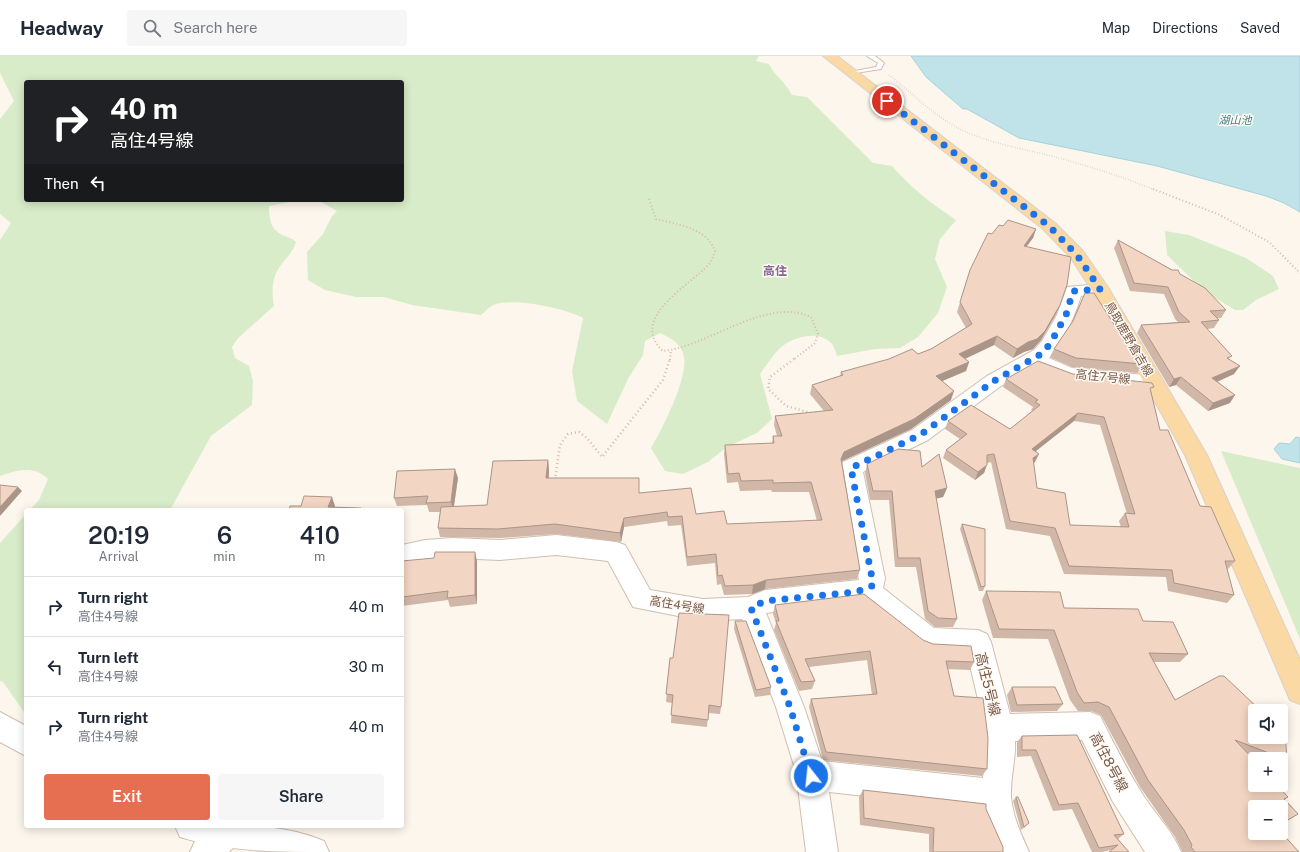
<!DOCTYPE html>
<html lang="en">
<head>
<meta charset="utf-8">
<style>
  :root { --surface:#fff; --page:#f6f6f7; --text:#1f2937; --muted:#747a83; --line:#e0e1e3; --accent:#e76f51 }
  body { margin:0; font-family:"Public Sans","Noto Sans JP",sans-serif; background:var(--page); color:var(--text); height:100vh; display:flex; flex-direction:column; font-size:15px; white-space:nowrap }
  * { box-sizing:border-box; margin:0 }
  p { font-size:13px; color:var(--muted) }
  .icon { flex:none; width:22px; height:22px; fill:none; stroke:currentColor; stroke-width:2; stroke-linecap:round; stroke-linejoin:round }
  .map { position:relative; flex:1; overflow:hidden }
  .details { position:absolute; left:24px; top:452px; width:380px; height:320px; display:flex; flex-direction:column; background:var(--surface); border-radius:4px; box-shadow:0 2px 10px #0003 }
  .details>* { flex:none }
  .hud { position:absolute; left:24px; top:24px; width:380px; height:122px; border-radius:4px; box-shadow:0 2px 10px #0003; background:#202124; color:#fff; overflow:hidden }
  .fabs { position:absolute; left:1248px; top:648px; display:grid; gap:8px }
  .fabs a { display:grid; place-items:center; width:40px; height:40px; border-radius:4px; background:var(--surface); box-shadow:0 2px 10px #0003; font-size:20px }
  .pin { position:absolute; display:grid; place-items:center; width:34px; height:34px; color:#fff; margin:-17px; border:2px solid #fff; border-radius:50%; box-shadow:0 1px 4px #0007 }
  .me { position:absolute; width:44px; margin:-22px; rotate:344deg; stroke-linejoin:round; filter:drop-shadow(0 0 3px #0008) }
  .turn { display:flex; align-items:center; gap:14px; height:84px; padding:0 20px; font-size:18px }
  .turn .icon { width:52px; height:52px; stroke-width:2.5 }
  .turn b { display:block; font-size:28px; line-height:34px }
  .then { display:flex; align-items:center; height:38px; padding:0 20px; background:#0003; gap:8px; font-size:15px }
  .eta { display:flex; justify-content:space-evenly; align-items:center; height:68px; text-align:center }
  .eta b { font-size:24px; font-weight:600; line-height:28px }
  .primary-button { display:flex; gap:8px; margin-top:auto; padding:8px 20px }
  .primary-button a { flex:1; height:46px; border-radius:4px; background:var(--accent); color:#fff; font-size:16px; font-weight:600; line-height:46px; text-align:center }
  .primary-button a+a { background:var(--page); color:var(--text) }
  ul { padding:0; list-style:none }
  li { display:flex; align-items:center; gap:12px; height:60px; padding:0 20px; border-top:1px solid var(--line) }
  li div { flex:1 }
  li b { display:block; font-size:15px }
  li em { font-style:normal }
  header { display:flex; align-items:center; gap:24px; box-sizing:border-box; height:56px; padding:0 20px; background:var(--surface); border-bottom:1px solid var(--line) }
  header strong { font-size:19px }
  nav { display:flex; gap:22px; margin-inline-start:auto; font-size:14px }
  .search { width:280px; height:36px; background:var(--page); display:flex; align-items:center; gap:10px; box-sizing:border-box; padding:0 14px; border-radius:4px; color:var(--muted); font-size:15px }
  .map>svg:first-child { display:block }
</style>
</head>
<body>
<header>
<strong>Headway</strong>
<div class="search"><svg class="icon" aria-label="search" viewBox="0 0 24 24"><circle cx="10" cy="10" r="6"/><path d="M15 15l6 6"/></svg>Search here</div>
<nav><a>Map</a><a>Directions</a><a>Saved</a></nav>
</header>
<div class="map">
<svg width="1300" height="796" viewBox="0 0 1300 796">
  <rect width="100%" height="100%" fill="#fdf6ec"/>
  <path fill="#d8ecc9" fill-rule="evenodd" d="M0,0H759L756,5L769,8C775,20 786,27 792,39L807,41L873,107L892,110C912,133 931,147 956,164L940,183L935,203L947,231L938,257L918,281L900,292L875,293L837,300C836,296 834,291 832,288C819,273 792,281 779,293C772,300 766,310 760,318L772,363L757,377L727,391L708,406L683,418L665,415L651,392C662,373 691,318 683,297C680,287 669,281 660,277L645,285L643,299L628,323L607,368L577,345L572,315L583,262C565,252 515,242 496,248C490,249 485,256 481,259L412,249L384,241H356L325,234L308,224L307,196L323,178L332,160L337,155L318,144H299L269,150C269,159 270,172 279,177C285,181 291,181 296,186C294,194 289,199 284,205C272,219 271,233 274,250L238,282L232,291L235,302L249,310L253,325L252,349L211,380L170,454H30L39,444L48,423C34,409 17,414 0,420V184L11,167L0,158V63L14,45L0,17ZM26,26H402V144H26Z
    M1165,175L1189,179L1246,202L1273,220L1279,233L1256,244L1243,254H1235L1212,240L1196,227L1167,199Z
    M1221,395L1300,412V583Z
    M26,458V659L3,626L0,625V487Z"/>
  <path fill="#bfe3e8" stroke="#a5d3da" d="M911,0H1300V156L1284,147L1266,140L1157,110L1019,82L967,53H963L926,21Z
    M1296,381L1300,382V407L1282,403L1274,393L1279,387L1290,388Z"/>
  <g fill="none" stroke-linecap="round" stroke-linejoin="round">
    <g stroke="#d1beb0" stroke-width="2">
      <path id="service" d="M867,0H875L884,7L881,13L849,18V16L876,11L878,7Z"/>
    </g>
    <g stroke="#d1beb0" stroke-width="2">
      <path id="minor" d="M1100,228L1106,229L1109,233L1106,237L1081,240C1074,263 1064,284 1049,302L1072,312L1154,320L1161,322L1164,327L1161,332L1154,334L1069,325L1036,310L1001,330L928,384L863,416L885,522L883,532L934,572L978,574L987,578L991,586L1010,658L1090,656L1100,660C1114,688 1128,716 1145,742C1157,760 1173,776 1181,796H1145L1113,746L1082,684L1015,685C1016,704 1010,722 1011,741C1013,761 1021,778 1029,796H997L982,759V753L829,736L838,796H806L796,716L776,651L742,563L703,565L633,551L608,505L556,499L500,504L453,502L425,504L402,509V489L425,484L453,482L500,484L556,479L616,486L625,489L650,534L703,543L748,541L765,534L859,524L840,412L843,406L912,374L987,320L1034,294L1042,285L1057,259L1067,231ZM861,545L920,591L929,595L967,597C977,640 989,678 983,722L822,705L804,651L766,557Z
        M211,770H246L236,789L229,796H190L195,785Z"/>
    </g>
    <g stroke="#d1beb0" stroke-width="2">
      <path id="tertiary" d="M0,656L26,670V700L0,686Z
        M175,770C225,770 277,765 324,785L329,796C279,796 227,796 180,781Z"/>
    </g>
    <g stroke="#dad1cd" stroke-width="2">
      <path id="primary" d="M823,0H837L1055,167L1083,195L1109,233L1207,399L1300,604V648L1290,644L1185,399L1091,233L1071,202L1043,173Z"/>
    </g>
    <path stroke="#d9b8a5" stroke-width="1.5" stroke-dasharray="0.5 2" stroke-linecap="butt" d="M889,19C913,38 936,62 964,75C992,88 1025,93 1055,101C1089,110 1123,121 1155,134"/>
    <path stroke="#d9b8a5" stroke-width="2" stroke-dasharray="1 2.5" stroke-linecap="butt" d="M1153,133L1220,159L1269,186L1300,217
      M649,143L656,163C677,168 707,172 715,195C713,200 712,205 708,209C692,228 627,262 663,295C707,291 767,240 811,261L818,278L815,287L793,304
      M670,304L671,294"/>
    <path stroke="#d9b8a5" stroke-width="2.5" stroke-dasharray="1 3" stroke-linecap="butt" d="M794,303L770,321L768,333L786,350L811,357
      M555,424L560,389L568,378L579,376L587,382L602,401L663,324L670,303"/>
    <use href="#service" fill="#fff" fill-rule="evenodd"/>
    <use href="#minor" fill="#fff" fill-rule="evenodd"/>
    <use href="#tertiary" fill="#fff" fill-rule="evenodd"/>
    <use href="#primary" fill="#fbd9a5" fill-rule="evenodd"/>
  </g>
  <path fill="#d1b7a8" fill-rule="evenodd" d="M1003,170L1036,173L1033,182L1026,191L1056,258L1041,284L1033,293L1024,296L1013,302L994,289L965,303L969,306L966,315L942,325L951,344L911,373L842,405L860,514L857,523L765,533L752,538L724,539L721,528L717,529L715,507L687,510L681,469L668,470L667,465L624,471L621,486L556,478L500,482L440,481L438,472L440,456H429L427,449L397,450L394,442L458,422L454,451L487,449L548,404L549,414V422L639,437L696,458L727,468L817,465L809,436H772L771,434L740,435L738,426L727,427L724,398L725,389L772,388L773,380H777L774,369L775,360L824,355L810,338L812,329L840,320L841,316L918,298L931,293L966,272L957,256L970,214L992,178Z
    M1118,184L1180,218L1226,254L1221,262H1218L1219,264L1214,272L1207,273L1230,304L1234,318L1217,326L1230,347L1208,355L1176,329L1169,331L1137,277L1141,269L1178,266L1175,263L1164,238L1130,235L1114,192Z
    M1085,237L1115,270L1142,308L1137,317L1072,311L1050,301L1054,293L1072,267Z
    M1073,318L1151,335L1160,374L1200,450L1235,505L1228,513H1227L1234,539L1227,547L1168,535L1166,521L1064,518L1050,480L1006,473L991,406L987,407L984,417L975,424L943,402L946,394L960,383L945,373L948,365L1010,373L1033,355L1031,354L1033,351L1003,331L1006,323ZM1074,365L1100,369L1127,458L1125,457L1119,465L1121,471L1070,469L1037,432L1033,407L1035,406V396Z
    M867,408L922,411L947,432L943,441L936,442L957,563L953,571H935L925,563L916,511H895L889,444H870L865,417Z
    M962,468L985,530L983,535H979L960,473Z
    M402,505H477V548L450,551L448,544L402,550Z
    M986,535L1064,552L1143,565L1188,598L1180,606H1154L1175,644L1287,704L1281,708V703H1255L1252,702L1288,741L1285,743L1298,758L1281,769V751H1255L1299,796H1182V795L1175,781L1140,731L1101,659L1091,655H1078L1070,644L1048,583L993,582L982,544Z
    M775,549L923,584L974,606L970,614L947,613L954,640L987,713L982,720L823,704L809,651L811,643L872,639L867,604L809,611L815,625L812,633L799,635L774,574L776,567L773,558Z
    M735,565L771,631L770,639L755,641L734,573Z
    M670,602L721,651L720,658L708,657L707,671L671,667L672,647L666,646Z
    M1012,631L1063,648L1057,655L1011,656L1007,639Z
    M1022,680L1124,778L1118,783L1129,796L1111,794L1102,796H1092L1072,753L1053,755L1031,700L1017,701V686Z
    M863,734L986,753L1003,796H929V778L860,769L859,741Z
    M1016,741L1026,770L1021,774L1013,745Z"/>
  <path fill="#aa9588" d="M1036,173L1033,182L1020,199L1024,190Z
    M1060,249L1056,258L1041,284L1033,293L1024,296L1013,302L1017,293Z
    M997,280L994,289L956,307L959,298Z
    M969,306L966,315L933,329L936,320Z
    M1240,310L1234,318L1207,330L1212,322Z
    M1181,321L1176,329L1169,331L1174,323Z
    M954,335L951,344L911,373L842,405L839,412L841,403L844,396Z
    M1235,339L1230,347L1208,355L1213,347Z
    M1078,357L1074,365L1028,401L1032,393Z
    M1039,398L1035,406L1029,410L1033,402Z
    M548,404L549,414L548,431L546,422Z
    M987,409L984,417L975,424L978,416Z
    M455,413L458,422L453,455L451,446Z
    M18,431L22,435L0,460V451Z
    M947,432L943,441L931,444L935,435Z
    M332,441L335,450L334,454L328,451Z
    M624,462V471L621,486L620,477Z
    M475,496L477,505V548L475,539Z
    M766,524L765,533L752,538L753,529Z"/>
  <path fill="#f3d5c3" stroke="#aa9588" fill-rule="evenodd" d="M1008,164L1036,173L1024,190L1071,201L1067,229L1060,249L1045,275L1037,283L1028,286L1017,293L997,280L959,298L969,306L936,320L954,335L914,363L844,396L841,403L860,514L766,524L753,529L725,530L722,519L718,520L716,498L687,501L682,460L668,461L667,456L624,462L620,477L555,468L498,473L438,472L441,451L487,449L493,405L548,404L546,422H639V437L691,432L696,458L724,455L727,468L822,464L811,426L773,427V424L741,425L739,417L728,418L725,389L774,387L773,380H782L775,360L833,354L812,329L843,319L841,316L889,303L912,293L918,298L931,293L972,268L960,246L970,214L988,177L992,178L999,169L1003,170Z
    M1118,184L1172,214H1178L1180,218L1205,232L1226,254L1210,255L1219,264L1201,266L1232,300L1227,302L1240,310L1212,322L1235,339L1213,347L1181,321L1174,323L1141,269L1190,266L1179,256L1168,231L1134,227Z
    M1085,237H1094L1115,270H1119L1142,308L1076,302L1054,293L1073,265Z
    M1038,305L1073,318L1152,327L1154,331L1150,332L1160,374H1168L1200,450L1211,451L1235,505H1225L1234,539L1174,527L1172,514L1069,510L1055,472L1010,465L994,398L987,399V409L978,416L946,394L967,378L948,365L971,349L1010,373L1040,349L1035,346L1038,344L1006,323ZM1078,357L1104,361L1135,458L1125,457L1129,471L1070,469L1065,437L1037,432L1033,402L1039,398L1032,393Z
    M898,393L920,395L922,411L939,398L947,432L935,435L957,563L938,562L928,555L920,502H898L892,435H873L867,408Z
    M455,413L451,446L426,447L428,440L394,442L397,415Z
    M0,429L18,431L0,451Z
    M304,440L332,441L328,451L361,452L360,454H289L290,450H301Z
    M962,468L985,473V530L981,531Z
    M435,496H475V539L447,542L448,535L402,541V505L434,502Z
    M986,535L1060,536L1064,552L1138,553L1143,565L1173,566L1188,598L1149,597L1175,644L1219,620H1224L1258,652L1266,655H1255V681H1281V661L1284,662L1287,704L1235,684L1255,705V729H1277L1288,741L1284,743L1298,758L1281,768V751H1255V777H1281V776L1299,796H1195L1191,791L1192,789L1184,774L1148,724L1109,651L1098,646L1084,647L1077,636L1054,574L999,573Z
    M864,538L923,584L933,588L971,590L974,606L946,605L954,640L983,642L988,682L987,713L826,696L811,643L877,638L870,595L805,603L815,625L801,626L776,565H779L775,549Z
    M679,557L729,559L721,651L709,649L708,664L671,659L673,639L666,638L670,602H673Z
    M735,565H746L771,631L756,634Z
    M1012,631H1055L1063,648L1017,649Z
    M1077,679L1124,778L1114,779L1129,796H1109L1118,789L1099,792L1078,747L1059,749L1036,694H1022V680Z
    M863,734L986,748V753L1003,791V796H933L934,772L864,762Z
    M1016,741H1018L1029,767L1024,771Z"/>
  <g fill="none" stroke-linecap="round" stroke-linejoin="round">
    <path stroke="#1a73e8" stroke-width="7" stroke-dasharray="0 12.6" d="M811,720L790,651L751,552L765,545L856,536L872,530V522L851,412L920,379L994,325L1041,298L1050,288L1066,259L1073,235L1100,233L1077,199L1049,170L887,45"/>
  </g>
  <g text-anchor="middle" stroke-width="3" stroke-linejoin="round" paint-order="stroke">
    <g font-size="11" font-style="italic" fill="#437c86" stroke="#fffaf3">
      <text x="1235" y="68">湖山池</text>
    </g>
    <g font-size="12" font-weight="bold" fill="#846695" stroke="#fffaf3">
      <text x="775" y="219">高住</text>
    </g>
    <g font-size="12" fill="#7a5c4d" stroke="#fffaf3">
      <text transform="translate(1129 283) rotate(60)" y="4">鳥取鹿野倉吉線</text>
      <text transform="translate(1103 321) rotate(6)" y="4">高住7号線</text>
      <text transform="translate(677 549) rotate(9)" y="4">高住4号線</text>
    </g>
    <g font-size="14" fill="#7a5c4d" stroke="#fffaf3">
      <text transform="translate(988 628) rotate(76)" y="5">高住5号線</text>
      <text transform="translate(1109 706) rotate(62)" y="5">高住8号線</text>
    </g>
  </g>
</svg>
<div class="fabs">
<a><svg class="icon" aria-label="sound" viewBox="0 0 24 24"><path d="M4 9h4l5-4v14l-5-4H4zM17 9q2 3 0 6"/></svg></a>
<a>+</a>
<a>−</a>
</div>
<div class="pin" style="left:887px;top:45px;background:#d93025"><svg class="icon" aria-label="arrive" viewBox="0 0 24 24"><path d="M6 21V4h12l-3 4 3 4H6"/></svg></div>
<svg class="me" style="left:811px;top:720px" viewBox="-20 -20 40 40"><circle r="17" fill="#1a73e8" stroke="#fff" stroke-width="3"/><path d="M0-11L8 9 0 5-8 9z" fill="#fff"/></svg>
<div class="hud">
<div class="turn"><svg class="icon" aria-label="right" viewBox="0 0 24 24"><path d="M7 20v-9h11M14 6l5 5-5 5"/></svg><div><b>40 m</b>高住4号線</div></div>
<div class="then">Then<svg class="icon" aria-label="left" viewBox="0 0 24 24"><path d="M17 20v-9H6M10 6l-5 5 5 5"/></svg></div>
</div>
<section class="details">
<div class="eta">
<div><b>20:19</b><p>Arrival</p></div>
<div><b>6</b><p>min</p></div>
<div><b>410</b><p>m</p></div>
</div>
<ul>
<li><svg class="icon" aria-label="right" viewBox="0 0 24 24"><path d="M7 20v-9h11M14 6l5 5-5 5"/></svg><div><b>Turn right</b><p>高住4号線</p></div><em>40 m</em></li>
<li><svg class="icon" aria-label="left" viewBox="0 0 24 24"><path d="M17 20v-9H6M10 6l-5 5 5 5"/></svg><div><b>Turn left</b><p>高住4号線</p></div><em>30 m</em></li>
<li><svg class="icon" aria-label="right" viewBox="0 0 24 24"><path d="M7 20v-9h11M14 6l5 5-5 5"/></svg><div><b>Turn right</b><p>高住4号線</p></div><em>40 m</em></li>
</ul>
<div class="primary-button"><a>Exit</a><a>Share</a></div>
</section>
</div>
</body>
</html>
